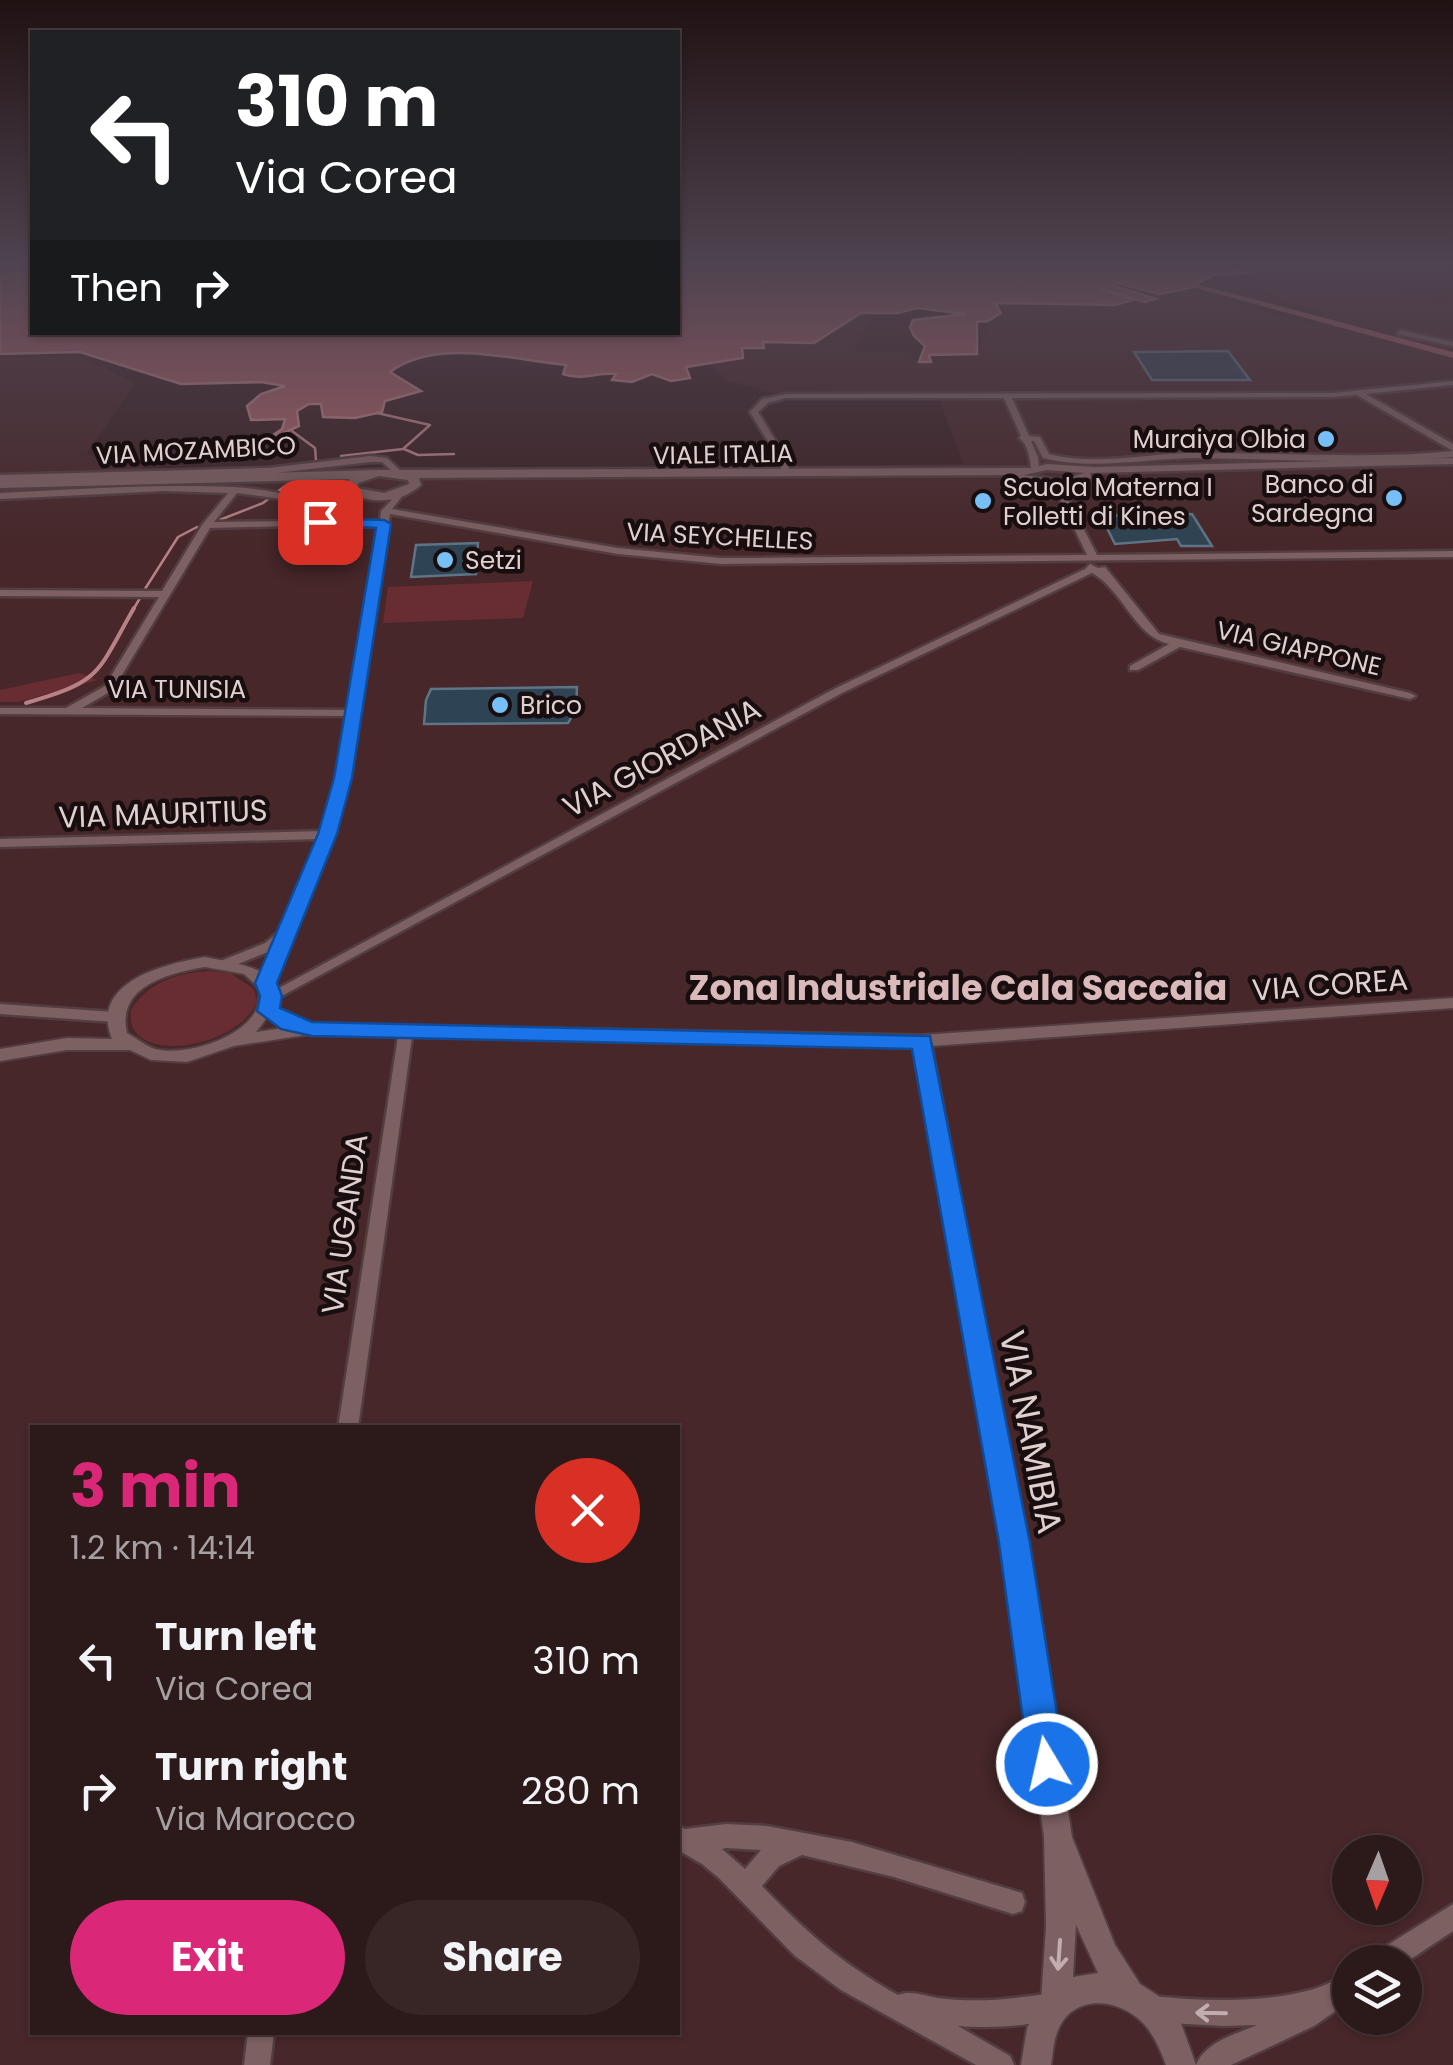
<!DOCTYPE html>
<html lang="en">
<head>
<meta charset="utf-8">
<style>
  :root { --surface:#2c191a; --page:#382627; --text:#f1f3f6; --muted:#a6a0a2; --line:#483839; --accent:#db2777 }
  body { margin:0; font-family:Poppins,sans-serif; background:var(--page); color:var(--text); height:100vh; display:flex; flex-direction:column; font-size:38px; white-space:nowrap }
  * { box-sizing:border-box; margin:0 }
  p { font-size:32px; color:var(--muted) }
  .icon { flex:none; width:55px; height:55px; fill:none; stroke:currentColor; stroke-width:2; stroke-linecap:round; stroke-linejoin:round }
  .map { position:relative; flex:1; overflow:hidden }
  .details { position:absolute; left:30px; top:1425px; width:650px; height:610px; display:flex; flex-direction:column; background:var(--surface); border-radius:0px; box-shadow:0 2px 8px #0004,0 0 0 2px var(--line) }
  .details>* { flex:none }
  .hud { position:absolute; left:30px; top:30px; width:650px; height:305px; border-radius:0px; box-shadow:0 2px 8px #0004,0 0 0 2px var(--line); background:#202124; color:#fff; overflow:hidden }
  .needle { width:65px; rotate:182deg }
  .fabs { position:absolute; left:1332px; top:1835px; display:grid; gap:20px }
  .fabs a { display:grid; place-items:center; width:90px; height:90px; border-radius:50%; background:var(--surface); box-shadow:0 2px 8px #0004,0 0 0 2px var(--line); font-size:50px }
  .pin { position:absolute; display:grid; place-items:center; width:85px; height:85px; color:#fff; margin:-42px; border-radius:20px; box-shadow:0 5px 15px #0006 }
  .me { position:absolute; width:110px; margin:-55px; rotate:351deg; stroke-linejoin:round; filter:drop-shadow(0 0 8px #0008) }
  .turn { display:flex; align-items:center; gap:35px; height:210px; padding:0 40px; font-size:45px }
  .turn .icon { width:130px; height:130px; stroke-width:2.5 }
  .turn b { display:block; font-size:70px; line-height:85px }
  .then { display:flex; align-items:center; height:95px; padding:0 40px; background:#0003; gap:20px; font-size:38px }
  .round { display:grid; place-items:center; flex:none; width:105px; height:105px; border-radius:52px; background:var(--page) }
  .overview { display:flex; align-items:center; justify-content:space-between; height:170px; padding:0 40px }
  h1 { font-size:60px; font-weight:700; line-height:75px; color:var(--accent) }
  .action { display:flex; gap:20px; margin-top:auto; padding:20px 40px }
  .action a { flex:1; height:115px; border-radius:60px; background:var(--accent); color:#fff; font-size:40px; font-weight:700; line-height:115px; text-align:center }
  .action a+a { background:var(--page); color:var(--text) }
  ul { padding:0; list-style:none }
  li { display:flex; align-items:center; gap:30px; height:130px; padding:0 40px }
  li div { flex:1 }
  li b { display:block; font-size:38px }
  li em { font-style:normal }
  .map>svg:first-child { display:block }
</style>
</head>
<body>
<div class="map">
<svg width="1453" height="2065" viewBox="0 0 1453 2065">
  <rect width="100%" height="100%" fill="#3a2123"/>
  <path fill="#472729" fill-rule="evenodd" d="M1220,262L1247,268L1293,262L1335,278L1444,304L1453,297V2065H0V357L79,356L135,383L86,455H151L141,471L963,464L937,393H772L726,380L707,361L743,357L742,348L764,347L762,342L814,343L861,313H872L854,351H908L920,362H931L928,355L976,354L993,321L1005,312L993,303L1115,305L1131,300L1096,289L1099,288L1145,302L1154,299L1108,285L1118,283L1159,294L1185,288L1307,324L1327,318L1321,311L1293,304L1251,283L1264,280ZM32,1428H678V2032H32ZM1350,1852H1405V1908H1350ZM1350,1962H1405V2018H1350Z"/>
  <path fill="#672d32" d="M533,581L523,618L383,623L388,587Z
    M79,673L98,680L18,702H0V690Z
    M210,971L230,973L254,989L257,1001C240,1049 123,1068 131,1010C149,981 178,973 210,971Z"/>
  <path fill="#a76065" stroke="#b88185" stroke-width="2.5" d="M0,262H32V332H678V262H1220L1246,273L1215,275L1197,283L1199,286L1159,294L1118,283L1111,285L1156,299L1145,302L1099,288L1133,300L1115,305L995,303L1001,313L988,321L977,322V354L929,355L931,362H919L925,346L914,336L910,327L913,320L966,314L917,308L898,313H861L814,343L763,342L764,348H742L743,358L686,367L690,378L671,381L652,374L632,382L612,380L616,374C597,372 582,381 563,374L566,365C512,360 437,337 390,372L421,391L385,401L382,412L355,418L323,417L321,404H309L297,411L299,426L260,444L282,429L285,419L251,420L247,406L261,394L285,386L261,382L181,384L80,352L0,354Z"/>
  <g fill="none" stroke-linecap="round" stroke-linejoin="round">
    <path stroke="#b88185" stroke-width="2.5" d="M292,431L315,448L316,460L309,466
      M404,449L418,455L454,454
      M341,456L403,449L430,425L377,413
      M217,521L263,503L285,486
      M145,589L178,537L197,527
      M133,610L140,598"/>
    <path stroke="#b88185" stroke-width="4" d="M26,703C103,681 96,674 134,608"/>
    <path fill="#a76065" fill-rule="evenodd" d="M1196,284L1453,352V358L1196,288Z"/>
  </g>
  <path fill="#2e4353" stroke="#5e7587" stroke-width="2.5" d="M1228,351L1250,380H1152L1134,352Z
    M1192,514L1212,546H1181L1177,539L1115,544L1101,516Z
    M478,543L476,574L411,577L416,545Z
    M577,687L576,709L568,723L424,724L426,700L431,689Z"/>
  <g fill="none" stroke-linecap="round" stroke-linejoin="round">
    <g stroke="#523d3f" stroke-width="5">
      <path id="minor" d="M1400,330L1453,342V346L1397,334Z
        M1453,381V385L1366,394L1453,444V451L1357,395L1332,397L1012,398L1029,436L1040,437L1049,454C1094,466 1143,454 1189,453C1277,452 1365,460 1453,451V457C1367,465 1283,459 1197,458C1146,458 1094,471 1043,458L1034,441H1031L1038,457L1039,469L1035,472L1031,469C1030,458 1028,444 1019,438L1021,436L1004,398H786L768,403L758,412L786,458L790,472L786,475L782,472L778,458L750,412L762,399L786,394L1332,393Z
        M370,456L387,458L403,473L396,475L382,462H370L268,474L0,481V475L268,468Z
        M1048,480L1066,494L1097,555L1453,551V557L721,564L618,554L390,514L349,778L334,835L271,986L266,987L259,983L273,950L233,966H223L221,963L223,960L265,943L281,930L320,839L0,847V839L323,831L337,778L347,716L0,714V708H66L105,686L159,597L0,596V590L162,591L202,525L228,493L164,491L0,499V493C60,490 120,486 179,486C226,486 273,486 317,505L323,519L380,521L381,511L400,491L404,494L392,509L618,548L721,558L1087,555L1058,495L1044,483ZM237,493L289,500L310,508L313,521L214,522ZM332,525L379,527L348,710L82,708L113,690L210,528Z
        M1090,564L1098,568L1105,567L1159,634L1410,693L1416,696L1410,699L1180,647L1138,670H1130V666L1169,644C1134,636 1123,590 1092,573L842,693L276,999H266L264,996L834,689L1085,569Z
        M0,1004L114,1012L121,1017L114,1022L0,1014Z
        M406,1025L413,1030L358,1428H338L399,1030Z
        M726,1824L767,1826L852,1842L1022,1893L1025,1902L1022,1911L1013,1914L894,1877L802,1855L779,1866L762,1886C806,1932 842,1964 898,1995C911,1990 925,1996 938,1998C976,2003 1014,1999 1052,1993L1061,1997L1065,2006L1061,2015C1030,2028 990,2028 958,2026L1010,2056L1014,2065H976L841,1990L795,1956L719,1878L702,1864L678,1850V1826L685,1829ZM722,1849L726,1848L761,1850L745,1869Z
        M1453,1904V1931L1405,1963L1372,1962L1375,1953Z
        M1350,1973V2001L1314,2026L1231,2065H1196C1205,2042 1236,2034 1257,2025L1223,2026L1151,2022L1142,2018L1138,2009L1142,2000L1151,1996C1206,2001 1261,2004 1314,1989C1327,1985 1338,1978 1350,1973Z
        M248,2032H274L270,2065H244Z"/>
    </g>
    <g stroke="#523d3f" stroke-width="4">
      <path id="tertiary" d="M205,957C256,967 304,973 256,1032L312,1024L922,1035L1453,998V1008L932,1046L1026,1543L1072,1837L1115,1945L1140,1984L1163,1999L1181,2023L1196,2065H1166C1160,2049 1154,2035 1143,2023C1117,1996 1070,1994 1057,2033C1053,2043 1053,2055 1051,2065H1021L1027,2028L1041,2001L1046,1927L1044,1837L1002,1543L914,1046L312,1034L234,1046L187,1062L151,1060L130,1050H67L0,1061V1049L67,1038L112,1039C89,982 164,964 205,957ZM205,967L244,974L260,989C259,994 260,999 258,1005C249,1037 185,1057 155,1049C146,1046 136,1038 127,1033C116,986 169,973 205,967ZM1076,1925L1098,1973L1073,1977Z"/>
    </g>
    <g stroke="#523d3f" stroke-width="5">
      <path id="secondary" d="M1453,458V464L1090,473L1091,478L1059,488L1014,479V475L419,478L421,485C400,504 371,504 347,492L349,479L0,488V480L378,470L1031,468L1047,464L1095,467ZM1047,470L1085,473L1059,480L1024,475ZM379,476L408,480L409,484L384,493L357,488L358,483Z"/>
    </g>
    <use href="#minor" fill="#7d6061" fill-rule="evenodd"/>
    <use href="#tertiary" fill="#7d6061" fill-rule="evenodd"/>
    <use href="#secondary" fill="#7d6061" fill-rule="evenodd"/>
  </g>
  <defs><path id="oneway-shaft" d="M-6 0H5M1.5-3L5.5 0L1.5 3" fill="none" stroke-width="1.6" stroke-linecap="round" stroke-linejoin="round" transform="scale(2.5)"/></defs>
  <g stroke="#c2aeae">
    <use href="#oneway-shaft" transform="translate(1059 1955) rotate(94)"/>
    <use href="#oneway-shaft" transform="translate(1211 2013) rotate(-179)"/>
  </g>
  <linearGradient id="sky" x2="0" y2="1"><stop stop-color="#201213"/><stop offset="0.48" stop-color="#4f4350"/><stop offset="1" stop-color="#4f4350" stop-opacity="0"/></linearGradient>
  <rect width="1453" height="551" fill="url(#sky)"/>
  <path fill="#1a73e8" stroke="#114b97" stroke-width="2.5" d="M320,518L384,520L391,524L352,778L337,834L277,983L282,996L280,1008L312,1022L930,1036L1030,1543L1065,1764L1059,1776L1047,1781L1035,1776L1029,1764L999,1543L912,1049L312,1036L281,1029L257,1011L260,996L255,983L318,834L334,778L376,528L316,525L313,522Z"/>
  <g fill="#76c0f7" stroke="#190e0f" stroke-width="4">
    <circle cx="1326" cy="439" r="10"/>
    <circle cx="1394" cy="498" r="10"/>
    <circle cx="983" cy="501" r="10"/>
    <circle cx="445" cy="560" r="10"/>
    <circle cx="500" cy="705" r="10"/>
  </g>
  <g text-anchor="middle" stroke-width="9" stroke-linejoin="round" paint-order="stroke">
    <g font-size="25" fill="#e0cfcf" stroke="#190e0f" text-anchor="start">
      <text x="1306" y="448" text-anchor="end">Muraiya Olbia</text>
      <text x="1374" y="493" text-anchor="end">Banco di<tspan x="1374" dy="29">Sardegna</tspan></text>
      <text x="1003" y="496">Scuola Materna I<tspan x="1003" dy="29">Folletti di Kines</tspan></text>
      <text x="465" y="569">Setzi</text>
      <text x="520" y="714">Brico</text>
    </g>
    <g font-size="25" fill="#e0cfcf" stroke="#190e0f">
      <text transform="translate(196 450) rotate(-3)" y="9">VIA MOZAMBICO</text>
      <text transform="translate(723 454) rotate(-1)" y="9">VIALE ITALIA</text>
      <text transform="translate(720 536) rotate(3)" y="9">VIA SEYCHELLES</text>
      <text transform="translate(1299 648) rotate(13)" y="9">VIA GIAPPONE</text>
      <text x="177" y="698">VIA TUNISIA</text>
    </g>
    <g font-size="30" fill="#e0cfcf" stroke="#190e0f">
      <text transform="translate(662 758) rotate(-28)" y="10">VIA GIORDANIA</text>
      <text transform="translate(163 814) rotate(-2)" y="10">VIA MAURITIUS</text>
      <text transform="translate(1330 985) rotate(-4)" y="10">VIA COREA</text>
      <text transform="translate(345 1224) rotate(-82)" y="10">VIA UGANDA</text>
    </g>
    <g font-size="35" font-weight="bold" fill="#dab9ba" stroke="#190e0f">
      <text x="958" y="1000">Zona Industriale Cala Saccaia</text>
    </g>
    <g font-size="35" fill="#e0cfcf" stroke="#190e0f">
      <text transform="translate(1031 1432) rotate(79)" y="12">VIA NAMIBIA</text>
    </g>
  </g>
</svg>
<div class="fabs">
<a><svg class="needle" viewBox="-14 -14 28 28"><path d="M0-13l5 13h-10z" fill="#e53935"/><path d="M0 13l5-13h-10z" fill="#a6a0a2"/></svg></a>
<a><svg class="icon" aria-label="layers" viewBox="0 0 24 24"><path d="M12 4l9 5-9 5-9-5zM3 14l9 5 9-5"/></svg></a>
</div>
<div class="pin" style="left:320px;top:522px;background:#d93025"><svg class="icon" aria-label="arrive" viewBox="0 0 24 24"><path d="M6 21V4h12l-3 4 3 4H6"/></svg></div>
<svg class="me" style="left:1047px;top:1764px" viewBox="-20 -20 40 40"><circle r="17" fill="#1a73e8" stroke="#fff" stroke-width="3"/><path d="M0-11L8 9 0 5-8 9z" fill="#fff"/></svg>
<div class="hud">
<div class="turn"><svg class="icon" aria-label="left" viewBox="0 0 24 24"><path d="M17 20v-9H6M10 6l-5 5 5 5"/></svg><div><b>310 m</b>Via Corea</div></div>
<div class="then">Then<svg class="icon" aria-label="right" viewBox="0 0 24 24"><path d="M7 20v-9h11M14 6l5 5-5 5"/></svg></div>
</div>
<section class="details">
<div class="overview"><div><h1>3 min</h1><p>1.2 km · 14:14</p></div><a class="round" style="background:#d93025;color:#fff"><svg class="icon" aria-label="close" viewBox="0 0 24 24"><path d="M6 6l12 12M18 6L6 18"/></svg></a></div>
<ul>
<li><svg class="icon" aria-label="left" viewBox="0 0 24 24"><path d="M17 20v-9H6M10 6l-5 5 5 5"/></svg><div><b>Turn left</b><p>Via Corea</p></div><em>310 m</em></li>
<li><svg class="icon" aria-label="right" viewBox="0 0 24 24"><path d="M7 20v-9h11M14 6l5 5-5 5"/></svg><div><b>Turn right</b><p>Via Marocco</p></div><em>280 m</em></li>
</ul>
<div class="action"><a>Exit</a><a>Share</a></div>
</section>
</div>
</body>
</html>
